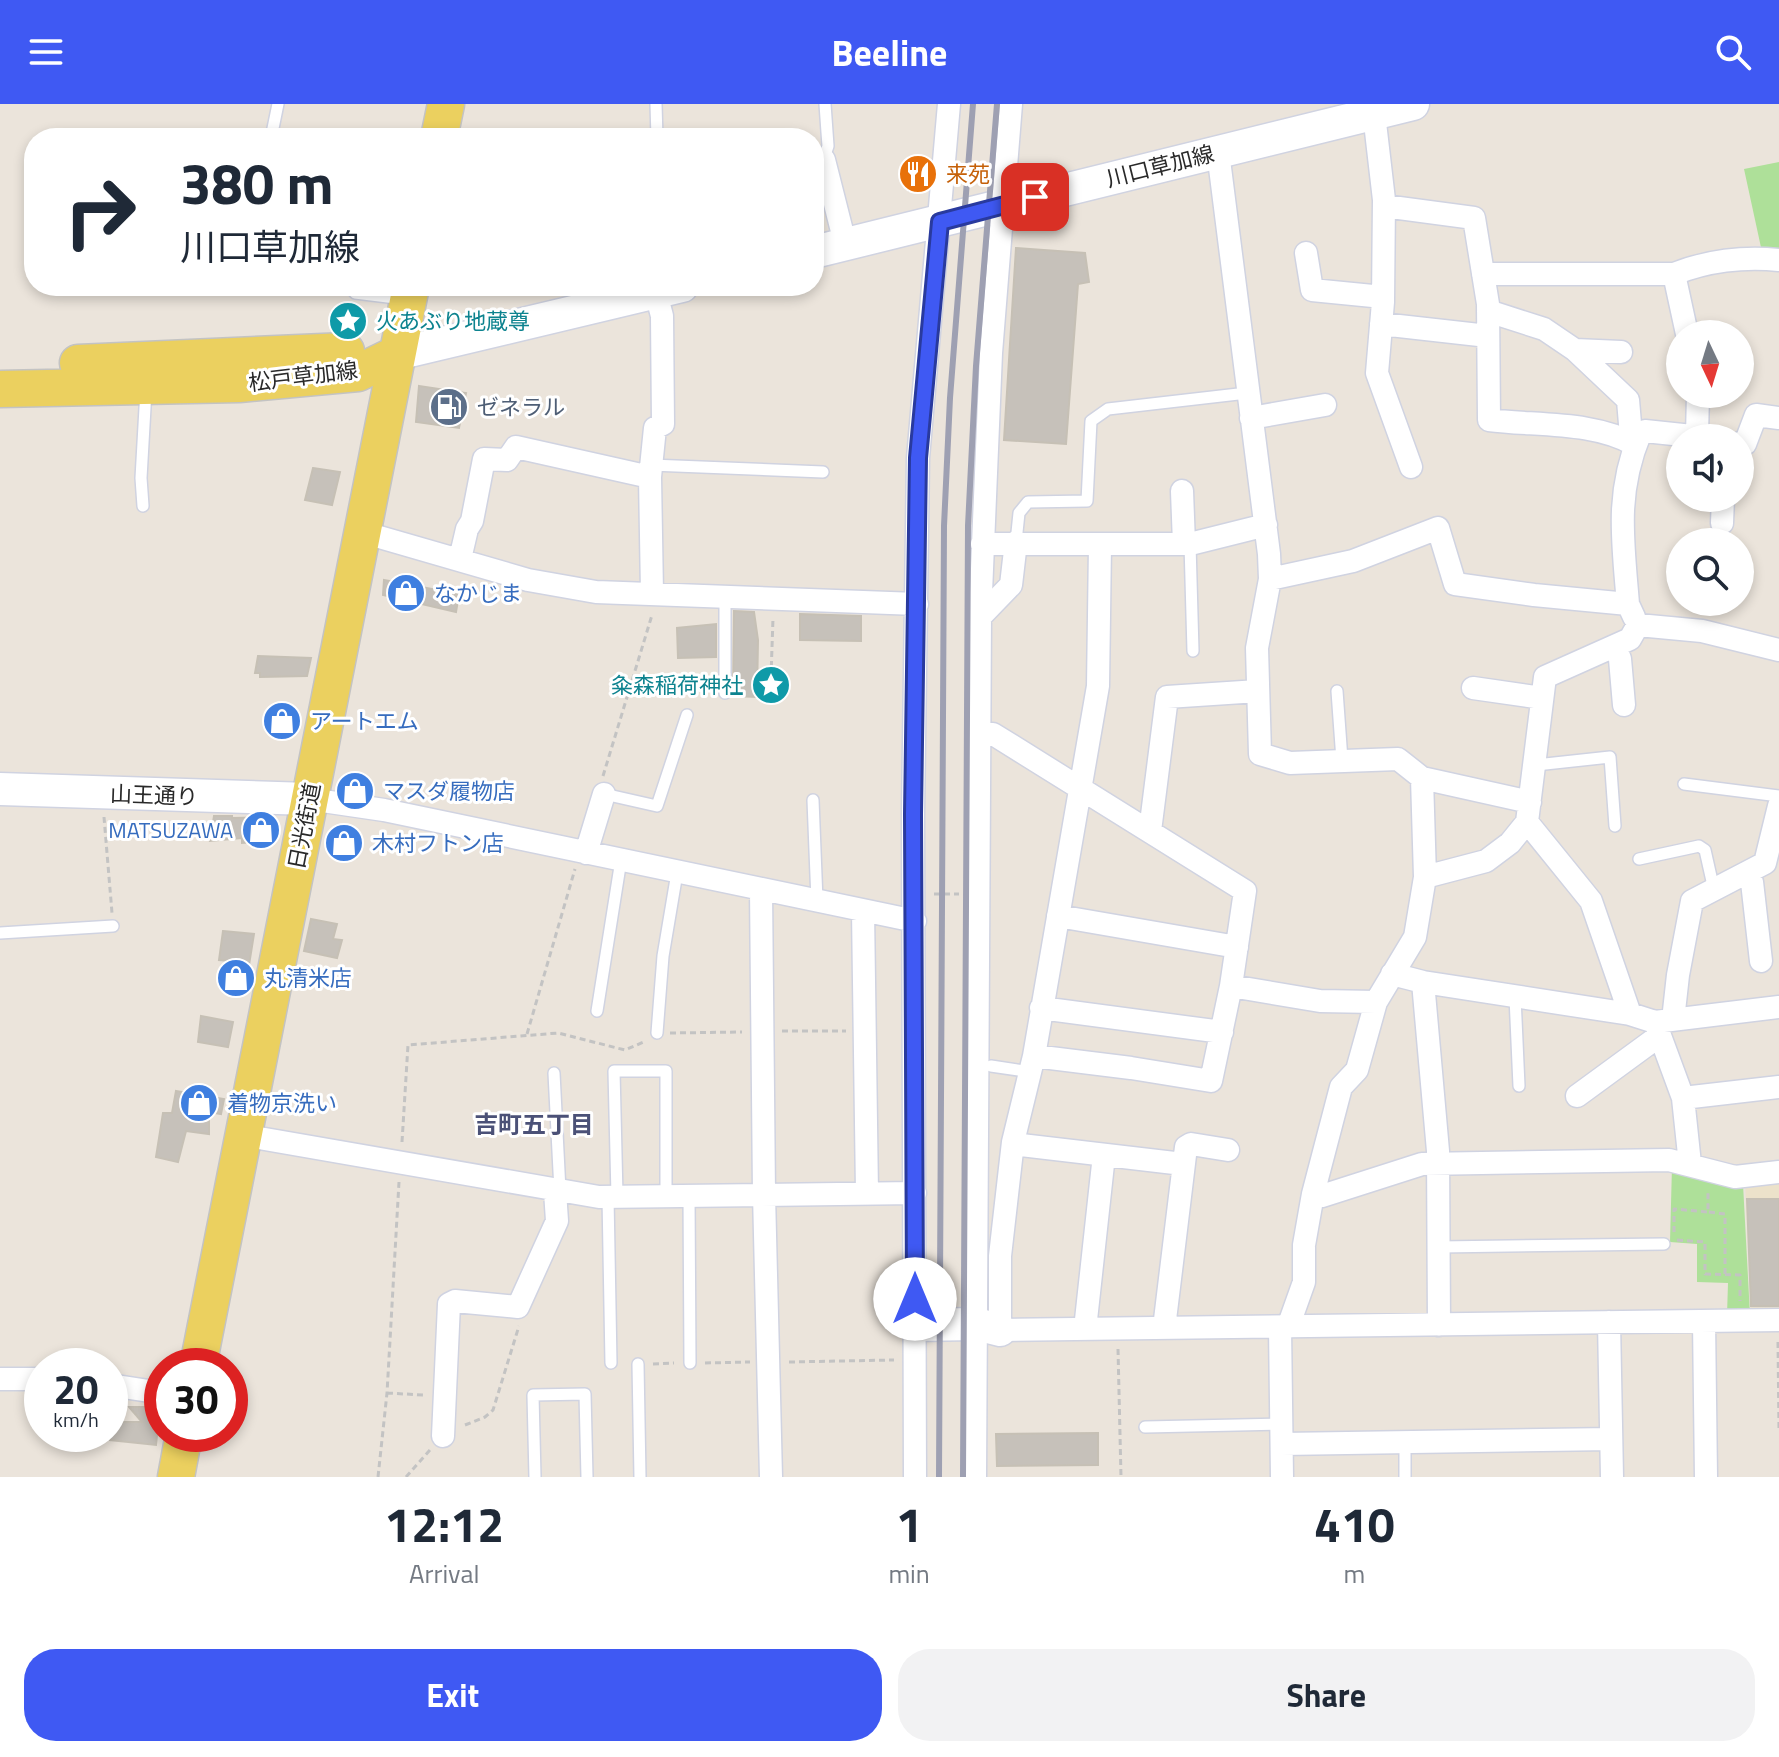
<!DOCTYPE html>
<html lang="en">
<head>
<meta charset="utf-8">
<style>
  :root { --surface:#fff; --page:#f2f2f3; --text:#1f2937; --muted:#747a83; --accent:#3f59f3 }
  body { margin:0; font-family:"Titillium Web","Noto Sans JP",sans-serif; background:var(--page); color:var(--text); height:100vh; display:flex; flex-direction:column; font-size:30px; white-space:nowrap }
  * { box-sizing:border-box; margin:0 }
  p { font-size:26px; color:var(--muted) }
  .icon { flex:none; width:44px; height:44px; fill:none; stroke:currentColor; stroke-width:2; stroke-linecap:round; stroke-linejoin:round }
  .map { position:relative; height:1373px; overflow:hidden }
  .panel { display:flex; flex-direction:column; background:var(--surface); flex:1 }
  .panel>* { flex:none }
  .guide { position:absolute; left:24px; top:24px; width:800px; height:168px; border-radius:32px; box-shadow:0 4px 12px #0003; background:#fff; color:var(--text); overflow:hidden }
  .needle { width:52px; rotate:176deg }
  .tools { position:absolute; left:1666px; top:216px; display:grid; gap:16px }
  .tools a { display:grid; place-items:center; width:88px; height:88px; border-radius:50%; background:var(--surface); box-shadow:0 4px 12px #0003; font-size:40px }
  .speed { position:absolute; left:24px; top:1244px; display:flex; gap:16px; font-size:40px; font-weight:700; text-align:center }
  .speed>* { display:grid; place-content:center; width:104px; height:104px; border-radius:50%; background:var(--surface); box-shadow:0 4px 12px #0003; line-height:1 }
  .speed small { font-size:20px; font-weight:400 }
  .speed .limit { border:12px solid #d22; background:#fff; color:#111 }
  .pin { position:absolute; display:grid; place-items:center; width:68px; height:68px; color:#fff; margin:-34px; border-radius:16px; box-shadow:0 4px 12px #0006 }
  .me { position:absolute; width:88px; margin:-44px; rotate:0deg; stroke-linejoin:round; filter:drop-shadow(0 0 6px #0008) }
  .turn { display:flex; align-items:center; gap:28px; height:168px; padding:0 24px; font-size:36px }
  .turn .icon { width:104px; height:104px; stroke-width:2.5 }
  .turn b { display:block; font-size:56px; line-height:68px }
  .eta { display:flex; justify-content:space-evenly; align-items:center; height:136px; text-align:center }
  .eta b { font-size:48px; font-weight:700; line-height:56px }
  .button { display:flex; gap:16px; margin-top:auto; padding:16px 24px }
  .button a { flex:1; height:92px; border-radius:32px; background:var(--accent); color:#fff; font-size:32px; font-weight:700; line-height:92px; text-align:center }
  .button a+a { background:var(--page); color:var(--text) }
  header { display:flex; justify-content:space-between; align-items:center; height:104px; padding:0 24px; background:var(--accent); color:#fff; font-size:36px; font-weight:700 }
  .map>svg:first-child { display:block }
</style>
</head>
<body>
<header><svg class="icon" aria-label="menu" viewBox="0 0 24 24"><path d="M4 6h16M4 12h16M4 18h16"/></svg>Beeline<svg class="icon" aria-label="search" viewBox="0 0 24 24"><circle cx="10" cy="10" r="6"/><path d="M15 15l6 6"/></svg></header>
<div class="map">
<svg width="1779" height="1373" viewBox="0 0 1779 1373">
  <rect width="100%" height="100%" fill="#ebe4db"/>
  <path fill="#ece2ca" d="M1779,1075V1210H1751L1745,1077Z"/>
  <path fill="#aee099" d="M1779,58V153L1762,148L1744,65Z
    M1672,1062L1743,1080L1750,1211H1727L1728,1179L1697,1178V1140L1670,1138Z"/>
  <path fill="#c6c1ba" stroke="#c6c0b5" stroke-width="2" d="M928,57V80L925,81V85L909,87L907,61Z
    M1016,144L1085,149L1089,178L1078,180L1066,340L1004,336Z
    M419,282L466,289L459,324L416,318Z
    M313,364L340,368L332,401L305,396Z
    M384,476L459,490L456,508L383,491Z
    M734,507L754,508L758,536L757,593L733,592Z
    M800,510L861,512V537L800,536Z
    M716,520V553L678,554L677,524Z
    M258,552L311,554L307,572L260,573V569H255Z
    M274,604L297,609L293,627L270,623Z
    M214,712H232V714L274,713L273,737L242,739V734L210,737Z
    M334,725L360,730L354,751L331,746Z
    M311,815L337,820L333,835L342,836L337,854L304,847Z
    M223,827L254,830L245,886L227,883L231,857L219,856Z
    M201,912L233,918L228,943L198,938Z
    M176,987L224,995L221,1010L209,1008V1030L186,1027L178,1058L156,1053L163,1009H172Z
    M1747,1095H1779V1202H1751Z
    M129,1303H160L156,1341L110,1336V1318H142Z
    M1098,1329V1361L997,1362L996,1330Z"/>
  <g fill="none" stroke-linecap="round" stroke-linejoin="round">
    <g stroke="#d0d3e1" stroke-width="14">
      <path id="lane" d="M656,0L657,34
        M271,34L278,0
        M823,57L828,42L825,0
        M349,182L355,189L404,195
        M651,361L823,368
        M143,402L141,374L146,286
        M1016,438L1019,409L1028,398L1087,397L1091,317L1108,305L1247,289
        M1190,440L1193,547
        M725,492V589
        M1337,587L1342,656
        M1536,661L1610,653L1615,722
        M1684,680L1779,692
        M604,690L657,702L687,611
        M813,696L817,797
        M1639,755L1699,742L1705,746L1714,786
        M0,829L113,822
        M1515,893L1519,982
        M597,907L621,756
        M657,929L663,852L677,769
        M991,962L1031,968
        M554,969L560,1087
        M689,1091L690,1259
        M617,1092L614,967H666V1091
        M608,1093L611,1259
        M1439,1143L1664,1140
        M638,1260L640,1373
        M1145,1323L1281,1320
        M1405,1339V1373
        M535,1373L533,1291L585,1290L587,1373"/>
    </g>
    <g stroke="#d0d3e1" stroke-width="25">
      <path id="street" d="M1374,10L1384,96L1383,198L1377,269L1411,363
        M1218,48L1269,450L1270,475L1257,544L1260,650L1290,659L1398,655L1422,674L1530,698
        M824,56L845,139
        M1384,102L1474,114L1488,200L1489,316C1535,322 1595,317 1635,341
        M1306,149L1312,186L1383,193
        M1483,170H1674L1687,230
        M1674,170C1706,157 1744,152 1779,156
        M1488,207L1544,225L1575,246L1621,248
        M1381,220L1488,232
        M1575,246L1628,296L1630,320L1635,341
        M1251,314L1325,301
        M1697,332L1698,290
        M1740,339L1745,340L1756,311L1779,314
        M1182,387L1184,440
        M1722,419L1723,394
        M362,428L528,476L596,488L917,500
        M982,440H1190L1266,421
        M1100,441L1098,582L1034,952L1013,1038L1000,1152V1226L1779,1216
        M460,455L467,425L472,417L484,355L507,356L516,343L650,373
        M1270,475L1353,457L1438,424L1455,480L1534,491L1628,500
        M652,489L650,373L655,324L663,320L662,212L656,189
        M980,513L1011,481L1016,438
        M1634,513L1628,500C1623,437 1615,390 1640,330L1645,327L1711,334
        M1615,542L1620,555L1624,601
        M1473,584L1542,594
        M979,630H993L1245,787L1231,882L1211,977L1131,964L1034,952
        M309,695L384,706L915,817
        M1527,718L1591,797L1630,910
        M1150,727L1167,593L1258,587
        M586,749L604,690
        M1746,769L1752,778L1761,857
        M1425,773L1486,757L1510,739L1527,718L1545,573L1630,535L1638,521L1702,527L1779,546
        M761,786L764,1090L771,1373
        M863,807L867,1089
        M1058,812L1237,843
        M1392,870L1423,878L1630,910L1655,918L1779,903
        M1423,878L1438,1047L1439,1221
        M1231,882L1320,897L1376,898
        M1041,904L1222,928
        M1673,916L1678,871L1692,797L1765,759L1779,702
        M1655,918L1683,994L1690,1060
        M1577,992L1659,932
        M1683,994L1779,983
        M242,1031L599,1093L915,1089
        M1013,1038L1021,1041L1183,1060
        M1313,1090L1322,1092L1422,1060L1669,1056L1735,1073L1779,1068
        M1704,1217L1706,1373
        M1609,1218L1612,1373
        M1280,1223L1282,1373
        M1288,1223L1304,1178V1141L1313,1090L1341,983L1357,966L1376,898L1415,833L1425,773L1422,674
        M1164,1224L1186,1043L1191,1040L1228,1046
        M1085,1225L1104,1051
        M0,1275H42
        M110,1281L162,1289
        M443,1332L449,1200L455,1197L518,1203L557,1117L555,1087
        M1282,1340L1611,1335
        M915,1373L913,710L918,354L949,0
        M975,1373L980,513L991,249L1011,0"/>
    </g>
    <g stroke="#d0d3e1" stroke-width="35">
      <path id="secondary" d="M814,148L1413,0
        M397,250L682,182
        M0,685L309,695
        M915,1221L976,1220L1000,1226"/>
    </g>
    <g stroke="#c3c3c3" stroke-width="39">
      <path id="primary" d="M439,34L446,0
        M78,259L346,247
        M0,285L239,280L358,269L397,250
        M198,1262L411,182
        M176,1373L184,1330"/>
    </g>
    <path stroke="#c3c3c3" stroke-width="3" stroke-dasharray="6 4" stroke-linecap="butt" d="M771,573L773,514
      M603,672L652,511
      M104,713L112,809
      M934,790H959
      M782,927H846
      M670,929L742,928
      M527,930L575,765
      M402,1038L408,941L558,929L625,946L646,937
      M1709,1108L1725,1110V1171
      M1674,1128V1105L1708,1108V1089
      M1677,1136L1705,1138V1170L1740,1171V1197
      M1778,1238L1779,1326
      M1118,1245L1121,1373
      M789,1258L894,1256
      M705,1259L750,1258
      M653,1260L674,1259
      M387,1289L423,1291
      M465,1321L485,1313L493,1306L519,1222
      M378,1373L387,1289L399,1078
      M406,1373L430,1346"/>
    <use href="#lane" stroke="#fff" stroke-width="11"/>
    <use href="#street" stroke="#fff" stroke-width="22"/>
    <use href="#secondary" stroke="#fff" stroke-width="32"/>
    <use href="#primary" stroke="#ebd05f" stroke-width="36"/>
    <path stroke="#9ea0b2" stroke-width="6" d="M939,1373L944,422L950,294L973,0
      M963,1373L968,422L976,262L997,0"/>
  </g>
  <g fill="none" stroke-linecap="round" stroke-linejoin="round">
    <g stroke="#293a9e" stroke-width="20">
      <path id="route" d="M915,1195L913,710L918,354L940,118L1035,93"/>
    </g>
    <use href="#route" stroke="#3f59f3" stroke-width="14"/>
  </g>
  <defs>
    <g id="restaurant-disc" transform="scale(2)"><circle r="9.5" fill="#e8710a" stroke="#fff"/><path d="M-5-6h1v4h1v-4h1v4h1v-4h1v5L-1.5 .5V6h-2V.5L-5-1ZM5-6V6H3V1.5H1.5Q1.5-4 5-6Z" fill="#fff"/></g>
    <g id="sight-disc" transform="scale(2)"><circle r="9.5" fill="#0f9aa8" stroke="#fff"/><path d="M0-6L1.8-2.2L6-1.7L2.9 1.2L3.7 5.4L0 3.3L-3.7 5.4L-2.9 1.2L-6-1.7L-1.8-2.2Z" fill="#fff"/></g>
    <g id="fuel-disc" transform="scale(2)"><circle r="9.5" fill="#5c6f8a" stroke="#fff"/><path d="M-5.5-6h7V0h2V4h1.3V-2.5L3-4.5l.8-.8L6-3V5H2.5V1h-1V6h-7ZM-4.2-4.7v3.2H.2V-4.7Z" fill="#fff"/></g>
    <g id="shop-disc" transform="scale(2)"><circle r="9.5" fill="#3f7fe0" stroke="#fff"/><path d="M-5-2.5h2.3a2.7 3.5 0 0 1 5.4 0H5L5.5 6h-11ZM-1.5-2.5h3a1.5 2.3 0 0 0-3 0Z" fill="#fff"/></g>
  </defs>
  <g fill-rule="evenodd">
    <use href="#restaurant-disc" x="918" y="70"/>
    <use href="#sight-disc" x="348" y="217"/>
    <use href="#fuel-disc" x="449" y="303"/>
    <use href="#shop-disc" x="406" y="489"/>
    <use href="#sight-disc" x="771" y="581"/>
    <use href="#shop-disc" x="282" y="617"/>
    <use href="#shop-disc" x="355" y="687"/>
    <use href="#shop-disc" x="261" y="726"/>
    <use href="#shop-disc" x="344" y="739"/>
    <use href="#shop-disc" x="236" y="874"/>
    <use href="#shop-disc" x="199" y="999"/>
  </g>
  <g text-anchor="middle" stroke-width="6" stroke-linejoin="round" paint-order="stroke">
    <g font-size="22" fill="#292929" stroke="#fff">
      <text transform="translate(1160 62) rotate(-14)" y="8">川口草加線</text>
      <text transform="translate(303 272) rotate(-7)" y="8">松戸草加線</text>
      <text transform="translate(154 691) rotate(2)" y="8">山王通り</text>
      <text transform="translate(304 722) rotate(-79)" y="8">日光街道</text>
    </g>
    <g font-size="22" fill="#c56008" stroke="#fff" text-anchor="start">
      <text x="946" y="78">来苑</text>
    </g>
    <g font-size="22" fill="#0d838f" stroke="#fff" text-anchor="start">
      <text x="376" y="225">火あぶり地蔵尊</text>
      <text x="743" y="589" text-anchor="end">粂森稲荷神社</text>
    </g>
    <g font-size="22" fill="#4e5e75" stroke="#fff" text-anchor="start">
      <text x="477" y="311">ゼネラル</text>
    </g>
    <g font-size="22" fill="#366cbe" stroke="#fff" text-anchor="start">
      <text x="434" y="497">なかじま</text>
      <text x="310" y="625">アートエム</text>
      <text x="383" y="695">マスダ履物店</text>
      <text x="233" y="734" text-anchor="end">MATSUZAWA</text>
      <text x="372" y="747">木村フトン店</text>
      <text x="264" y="882">丸清米店</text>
      <text x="227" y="1007">着物京洗い</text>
    </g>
    <g font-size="24" font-weight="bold" fill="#4b5177" stroke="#fff">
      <text x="534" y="1029">吉町五丁目</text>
    </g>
  </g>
</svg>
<div class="tools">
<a><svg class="needle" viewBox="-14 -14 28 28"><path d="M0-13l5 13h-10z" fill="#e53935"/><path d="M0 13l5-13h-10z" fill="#747a83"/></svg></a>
<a><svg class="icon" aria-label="sound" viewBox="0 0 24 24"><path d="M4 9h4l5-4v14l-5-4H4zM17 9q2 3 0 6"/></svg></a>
<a><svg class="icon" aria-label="search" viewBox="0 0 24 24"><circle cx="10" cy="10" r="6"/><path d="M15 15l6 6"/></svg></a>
</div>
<div class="speed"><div>20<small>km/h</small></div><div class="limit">30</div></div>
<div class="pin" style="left:1035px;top:93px;background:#d93025"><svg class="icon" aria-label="arrive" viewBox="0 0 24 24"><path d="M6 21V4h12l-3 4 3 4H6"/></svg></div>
<svg class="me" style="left:915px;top:1195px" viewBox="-20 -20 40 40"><circle r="19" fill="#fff"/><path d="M0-13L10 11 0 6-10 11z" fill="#3f59f3"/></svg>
<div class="guide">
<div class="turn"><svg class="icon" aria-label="right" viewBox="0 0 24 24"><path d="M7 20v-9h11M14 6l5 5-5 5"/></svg><div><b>380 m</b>川口草加線</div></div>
</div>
</div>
<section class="panel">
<div class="eta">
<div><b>12:12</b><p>Arrival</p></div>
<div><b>1</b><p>min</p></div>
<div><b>410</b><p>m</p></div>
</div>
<div class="button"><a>Exit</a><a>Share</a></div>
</section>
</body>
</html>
